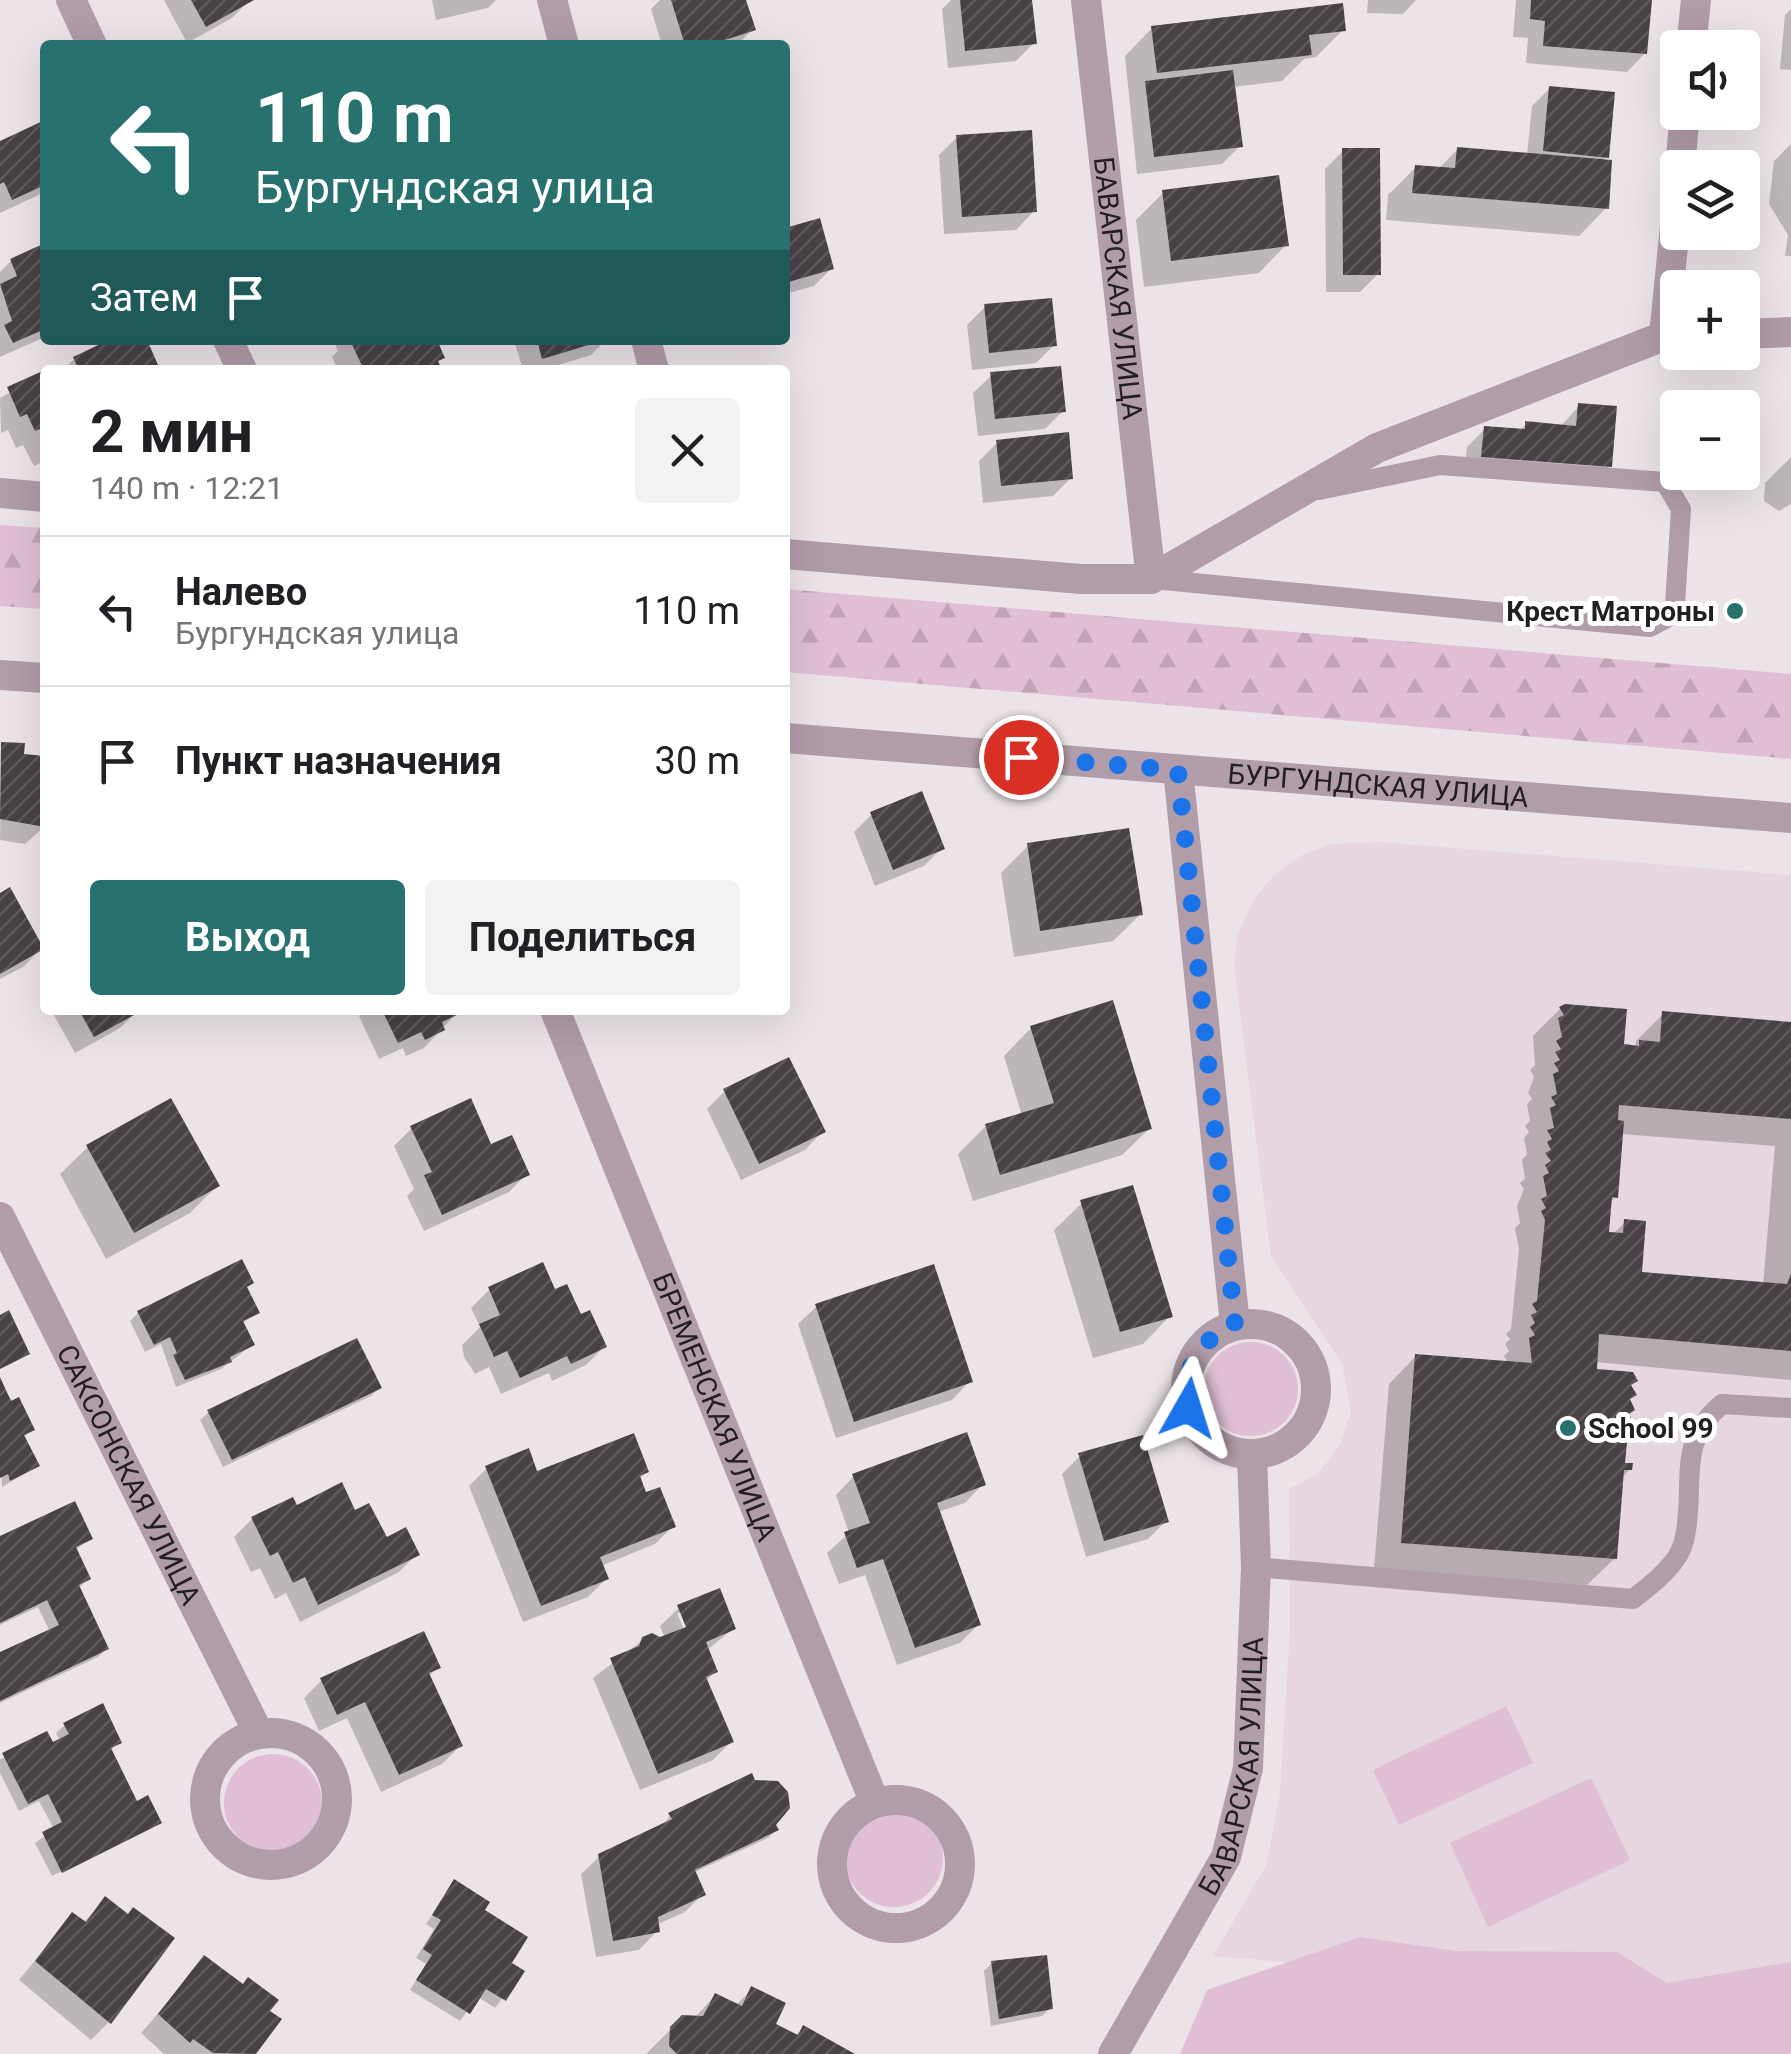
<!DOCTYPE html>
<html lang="ru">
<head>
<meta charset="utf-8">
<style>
  :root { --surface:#fff; --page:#f2f2f2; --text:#202124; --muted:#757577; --line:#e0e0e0; --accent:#27716e }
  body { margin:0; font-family:Roboto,sans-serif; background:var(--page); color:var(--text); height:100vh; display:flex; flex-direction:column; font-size:38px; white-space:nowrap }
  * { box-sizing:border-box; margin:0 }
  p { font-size:32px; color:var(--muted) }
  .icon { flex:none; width:55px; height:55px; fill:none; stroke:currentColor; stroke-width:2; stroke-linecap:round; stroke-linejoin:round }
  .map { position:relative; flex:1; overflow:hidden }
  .drawer { position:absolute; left:40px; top:365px; width:750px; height:650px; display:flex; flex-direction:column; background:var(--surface); border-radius:10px; box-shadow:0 10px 40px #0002 }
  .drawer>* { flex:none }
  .banner { position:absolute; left:40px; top:40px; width:750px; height:305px; border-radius:10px; box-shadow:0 10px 40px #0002; background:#27716e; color:#fff; overflow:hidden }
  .tools { position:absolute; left:1660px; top:30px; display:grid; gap:20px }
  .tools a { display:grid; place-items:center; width:100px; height:100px; border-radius:10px; background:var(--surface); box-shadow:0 10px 40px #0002; font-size:50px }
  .pin { position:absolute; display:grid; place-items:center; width:85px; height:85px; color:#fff; margin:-42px; border:5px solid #fff; border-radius:50%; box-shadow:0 2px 10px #0007 }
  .me { position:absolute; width:110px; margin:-55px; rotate:6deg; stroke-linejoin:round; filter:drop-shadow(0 0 8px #0008) }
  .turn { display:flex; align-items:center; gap:35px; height:210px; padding:0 50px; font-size:45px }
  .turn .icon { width:130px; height:130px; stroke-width:2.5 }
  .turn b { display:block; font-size:70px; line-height:85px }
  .then { display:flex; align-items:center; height:95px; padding:0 50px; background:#0003; gap:20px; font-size:38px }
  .round { display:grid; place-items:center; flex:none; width:105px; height:105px; border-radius:10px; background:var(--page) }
  .overview { display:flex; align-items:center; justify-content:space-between; height:170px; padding:0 50px }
  h1 { font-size:60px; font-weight:700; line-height:75px }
  .primary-button { display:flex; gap:20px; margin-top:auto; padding:20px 50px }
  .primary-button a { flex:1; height:115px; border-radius:10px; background:var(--accent); color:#fff; font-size:40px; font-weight:700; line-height:115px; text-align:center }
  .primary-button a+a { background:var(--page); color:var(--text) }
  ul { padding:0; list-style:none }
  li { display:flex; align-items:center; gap:30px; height:150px; padding:0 50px; border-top:2px solid var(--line) }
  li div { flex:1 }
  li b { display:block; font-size:38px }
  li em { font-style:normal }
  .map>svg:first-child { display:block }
</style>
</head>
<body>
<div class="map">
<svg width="1791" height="2054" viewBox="0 0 1791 2054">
  <defs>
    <pattern id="forest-firs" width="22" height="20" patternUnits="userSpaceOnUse" patternTransform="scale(2.5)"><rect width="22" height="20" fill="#e0bfd4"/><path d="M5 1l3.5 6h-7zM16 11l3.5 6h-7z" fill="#c0a4b6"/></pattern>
    <pattern id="building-hatch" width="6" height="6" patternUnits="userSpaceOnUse" patternTransform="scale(2.5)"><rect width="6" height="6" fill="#484246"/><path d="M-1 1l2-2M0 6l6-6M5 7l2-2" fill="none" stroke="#5f5a5e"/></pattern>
  </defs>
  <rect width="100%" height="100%" fill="#ebe3e8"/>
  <path fill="#e5d6df" d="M1379,842L1791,875V2005L1213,1956L1266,1866L1280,1793L1290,1626L1289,1489L1318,1474L1340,1445L1351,1411L1342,1364L1271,1256L1234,965L1238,935L1252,902L1274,875L1300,856L1332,844Z"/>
  <path fill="#e0bfd4" d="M1204 1389a47 47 0 1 1 94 0a47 47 0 1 1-94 0Z
    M1506,1706L1533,1763L1399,1825L1373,1770Z
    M224 1803a49 49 0 1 1 98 0a49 49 0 1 1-98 0Z
    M1591,1778L1630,1860L1488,1927L1450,1843Z
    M845 1858a49 49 0 1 1 98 0a49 49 0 1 1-98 0Z
    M1360,1937L1456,1951L1617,1952L1667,1983L1791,1962V2054H1180L1207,1990Z"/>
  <path fill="url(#forest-firs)" d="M0,525L45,528V609L0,606Z
    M785,589L1791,674V759L785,672Z"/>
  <path fill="#0003" fill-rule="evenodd" d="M164,0H250L232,18L187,43Z
    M432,0H496L488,8L436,20Z
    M660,0H743L753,29L737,45H662L651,9Z
    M951,0H1029L1034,43L1016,61L948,68L942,9Z
    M1368,0H1416L1403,14L1367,13Z
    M1516,0H1649L1645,53L1627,72L1526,63L1528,38L1513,37Z
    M1791,9V70L1780,69L1785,15Z
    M1152,28L1343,30L1316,57L1304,59L1282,81L1233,87L1240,146L1222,164L1137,174L1125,56Z
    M1550,88L1606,157L1601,162L1606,208L1579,236L1386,220L1388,195L1416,167L1438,169L1458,149L1527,155L1532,106Z
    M45,125V192L0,213V144Z
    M957,137L1034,211L1016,230L944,234L939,155Z
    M1791,144V256H1785L1788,235L1769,204L1774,161Z
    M1343,151L1378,274L1360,292H1326L1325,169Z
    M1163,193L1286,245L1259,273L1144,287L1136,220Z
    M785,230L832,268L814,286L785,294Z
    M45,245V337L0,357V272L11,261Z
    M985,307L1054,345L1036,363L972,370L967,325Z
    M115,340H147L156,366L152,370H63L74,359Z
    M333,340H425L442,358L436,364L439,370H338L332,357L338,351Z
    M514,340H606L591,355L542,370H523Z
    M45,373V461L34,466L23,445L16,448L8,430L1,433L0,398Z
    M992,375L1063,411L1045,429L978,436L973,393Z
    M1579,406L1610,466L1592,484L1464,475L1467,447L1485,429L1519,431L1526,424L1560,427Z
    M997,443L1071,478L1053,496L983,503L979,461Z
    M1791,457V504L1779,511L1764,501L1765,483Z
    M2,744L22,756L45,760V826L25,844L0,840Z
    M872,814L942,848L924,866L875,886L854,832Z
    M1028,846L1141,914L1113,941L1014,957L1001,873Z
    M0,896L41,949L23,967L0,979Z
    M1560,1009L1624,1011L1621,1046L1635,1048L1636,1041L1663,1014L1791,1025V1380L1595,1362L1594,1372L1629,1386L1622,1465L1630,1469L1621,1479L1615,1558L1587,1585L1374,1569L1389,1384L1416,1356L1509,1364L1504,1356L1509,1351L1505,1344L1510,1339L1506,1334L1511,1329L1519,1249L1515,1228L1520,1223L1517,1206L1524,1189L1520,1183L1525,1178L1522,1160L1527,1154L1524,1138L1529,1132L1525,1126L1530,1121L1527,1104L1532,1099L1528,1093L1534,1077L1530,1070L1535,1065L1533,1036ZM1621,1134L1775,1146L1763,1285L1639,1275L1625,1222L1612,1235H1606L1608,1204L1616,1197Z
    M51,1010H138L120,1028L75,1053Z
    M365,1010H454L456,1014L424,1048L406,1056L403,1048L379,1059L359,1016Z
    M1031,1028L1150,1128L1122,1155L973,1201L958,1154L986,1126L1022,1116L1004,1056Z
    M725,1091L823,1131L805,1150L741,1180L707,1109Z
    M412,1128L490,1147L527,1174L509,1192L424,1231L407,1196L414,1189L394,1146Z
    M88,1147L217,1186L190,1213L106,1259L60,1174Z
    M1082,1203L1170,1316L1143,1344L1093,1358L1054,1230Z
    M541,1265L553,1293L604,1347L586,1365L552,1381L549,1373L501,1394L489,1367L475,1374L464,1357L462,1345L480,1327L471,1308L489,1290Z
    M245,1288L257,1312L242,1324L252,1345L221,1369L176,1387L161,1344L145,1352L130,1321L138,1313Z
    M817,1306L970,1381L952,1400L836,1438L798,1324Z
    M0,1383L32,1430L23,1438L37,1466L2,1487Z
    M379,1388L371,1396L223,1467L200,1420L209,1412Z
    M1080,1456L1166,1521L1148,1539L1086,1557L1062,1474Z
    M487,1468L536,1474L646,1472L639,1479L645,1496L673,1526L655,1544L601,1566L606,1579L588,1597L523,1622L469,1486Z
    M854,1476L983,1484L965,1503L938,1512L978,1625L960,1643L897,1665L865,1575L839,1584L827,1553L849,1533L836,1495Z
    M292,1500L296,1509L354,1513L386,1540L417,1554L399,1572L300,1622L286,1593L275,1599L260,1568L251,1572L234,1537L252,1519Z
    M0,1539H90L75,1550L88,1579L78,1589L106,1649L98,1657L0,1703V1655L50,1632L38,1607L0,1625Z
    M679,1608L733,1629L707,1650L716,1671L706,1681L731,1742L713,1760L640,1790L593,1678L644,1639L665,1638L660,1626ZM677,1613H683L693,1637L688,1639Z
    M438,1667L428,1677L460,1746L442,1764L381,1792L347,1718L319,1731L304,1698L322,1680Z
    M65,1725L119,1742L110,1751L136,1804L159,1823L52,1876L35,1843L54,1829L39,1801L19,1811L0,1773V1759L60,1741L56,1733Z
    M754,1783L776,1830L768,1838L693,1873L703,1894L685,1912L656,1925L657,1931L639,1950L596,1957L581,1874L600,1856L663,1826L670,1815Z
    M455,1882L481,1911L509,1963L522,1972L495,2008L478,1997L460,2021L410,1990L426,1964L416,1958L434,1929L426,1924Z
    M105,1900L109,2022L91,2040L19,1980L72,1915L83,1923Z
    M205,1959L279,2019L253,2054H164L141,2033Z
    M992,1963L1050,2008L1042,2016L991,2026L984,1971Z
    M752,1989L773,2025L795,2036L803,2028L852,2054H646L683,2017L694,2018L715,1996L735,2006Z"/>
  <path fill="url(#building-hatch)" d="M191,0H254L206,27Z
    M671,0H746L756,30L709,45H685Z
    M960,0H1032L1037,44L965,51Z
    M1531,0H1652L1647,54L1543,46L1545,21L1530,19Z
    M1343,3L1346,31L1309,35L1312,55L1157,73L1151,26Z
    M1233,70L1243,147L1154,157L1145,81Z
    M1549,86L1615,92L1609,158L1543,151Z
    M45,120V185L12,200L4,182L0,184V141Z
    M1032,130L1037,212L962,217L956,135Z
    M1457,147L1612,160L1609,209L1412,193L1415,165L1455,168Z
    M1342,148H1380L1381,275H1343Z
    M1279,175L1289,246L1171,261L1162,190Z
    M820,218L834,269L785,283V228Z
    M45,243V329L13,343L4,325L12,321L0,284L17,276L10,259Z
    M1052,298L1057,346L989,353L984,304Z
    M109,340H147L159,367L79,370L73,357Z
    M350,340H437L445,358L438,361L442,370H364Z
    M537,340H602V341L542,359Z
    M56,365L59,370H45V435L42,428L35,431L27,414L20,417L7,387Z
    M1061,366L1066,412L995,419L990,372Z
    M1578,403L1617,406L1612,467L1481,457L1484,426L1525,429V421L1576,426Z
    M1069,432L1073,479L1001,486L996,440Z
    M1,742L25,743L24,754L45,756V827L0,819Z
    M922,791L945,849L893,870L870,812Z
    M1129,828L1143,915L1040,931L1027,843Z
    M10,887L44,949L0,974V893Z
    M1113,1000L1152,1129L1000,1175L985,1124L1054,1103L1030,1026Z
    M1565,1004L1627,1009L1624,1044L1639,1046V1040L1660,1042L1662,1011L1791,1022V1119L1619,1105L1618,1120L1624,1121L1618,1198L1612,1197L1609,1232L1623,1233L1624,1219L1646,1221L1642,1272L1787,1284L1791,1274V1351L1599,1334L1597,1369L1633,1372L1638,1381L1631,1385L1637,1395L1630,1399L1635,1410L1629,1414L1634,1425L1628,1429L1633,1439L1627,1443L1625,1463H1633L1632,1470H1624L1617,1559L1401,1543L1415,1354L1532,1363L1529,1338L1535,1335L1530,1327L1535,1323L1531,1315L1537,1312L1532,1304L1537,1301L1545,1220L1541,1211L1546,1208L1541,1199L1547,1196L1543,1176L1549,1173L1545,1165L1551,1161L1545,1153L1551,1150L1547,1142L1552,1139L1547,1130L1554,1128L1550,1108L1556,1105L1551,1097L1557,1094L1553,1074L1559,1071L1554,1063L1560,1060L1555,1052L1561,1049L1556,1041L1562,1037L1558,1018L1564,1015L1559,1007Z
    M79,1010H143L94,1037Z
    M382,1010H457L459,1014L442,1022L445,1030L425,1040L421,1032L398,1043Z
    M789,1057L826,1132L759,1164L723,1089Z
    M171,1098L220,1186L134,1233L86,1145Z
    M471,1098L491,1144L512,1135L530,1175L442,1215L424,1175L432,1172L410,1126Z
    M1133,1185L1173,1317L1120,1332L1080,1200Z
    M242,1259L254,1283L247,1287L260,1313L243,1321L255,1345L230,1357L232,1362L185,1380L173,1355L177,1353L170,1337L154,1345L137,1311Z
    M543,1262L555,1289L567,1284L581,1314L590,1310L607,1347L571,1364L567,1356L520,1378L507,1351L494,1357L479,1324L500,1315L488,1287Z
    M934,1264L973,1382L854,1422L815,1304Z
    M9,1310L30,1354L0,1369V1315Z
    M357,1338L382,1388L232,1460L207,1410Z
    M0,1377L11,1401L19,1397L35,1430L24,1435L40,1466L10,1481L8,1474L0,1478Z
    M967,1432L986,1485L937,1503L981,1625L915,1648L883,1559L857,1568L844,1532L870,1523L852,1474Z
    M634,1433L649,1472L640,1476L646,1492L660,1487L676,1527L600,1557L609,1579L541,1606L485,1466L529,1448L537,1471Z
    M1143,1435L1169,1522L1104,1541L1078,1453Z
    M342,1482L355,1510L369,1503L387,1537L406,1527L420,1555L318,1605L305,1577L293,1583L278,1552L270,1556L251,1517L293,1497L297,1505Z
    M75,1501L93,1539L76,1547L91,1579L79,1585L109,1649L0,1701V1652L59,1625L47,1600L0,1623V1536Z
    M720,1588L736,1629L706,1642L718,1672L706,1677L734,1742L658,1774L610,1658L639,1646L642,1637L652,1633L660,1637L686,1627L677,1605Z
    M424,1631L441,1668L429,1673L463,1746L399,1775L365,1702L337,1715L320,1678Z
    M103,1703L122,1743L111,1748L137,1801L148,1795L162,1823L62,1873L42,1832L62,1822L48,1794L28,1804L2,1753L47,1731L53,1742L69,1734L63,1723Z
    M752,1773L755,1780L778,1781L788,1792L790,1808L776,1825L779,1830L695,1870L706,1895L658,1917L660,1932L613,1941L598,1854L672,1819L668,1813Z
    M454,1879L490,1902L485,1910L528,1937L512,1963L525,1971L506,2001L486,1989L470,2014L416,1980L432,1955L423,1949L441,1920L432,1915Z
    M105,1896L128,1914L133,1907L175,1938L111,2024L35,1961L72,1912L86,1922Z
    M204,1955L243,1984L248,1977L279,2000L270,2011L282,2019L256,2054L213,2053L193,2039L190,2043L158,2014Z
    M1047,1955L1053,2009L999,2019L991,1961Z
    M751,1986L786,2003L776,2024L798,2035L803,2025L855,2054H677L669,2046L670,2027L682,2015L703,2016L715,1993L742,2006Z"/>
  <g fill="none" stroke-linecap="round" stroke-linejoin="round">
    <path stroke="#b19ca9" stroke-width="20" d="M1153,579L1650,627L1665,619L1675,605L1681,509L1665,482L1440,465L1319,490
      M1256,1567L1633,1599C1651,1585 1679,1564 1684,1541C1697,1487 1674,1444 1722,1404L1791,1408"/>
    <g stroke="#b19ca9" stroke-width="30">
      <path d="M71,0L92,45"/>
      <path d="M552,0L564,45"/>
      <path id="s1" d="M1086,0L1151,579"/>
      <path d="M1691,48L1696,0"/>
      <path d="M1680,168L1685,112"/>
      <path d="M1742,334L1791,332"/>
      <path d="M1664,336L1678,196"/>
      <path d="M228,340L242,370"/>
      <path d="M646,340L654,370"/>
      <path d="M0,493L45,497"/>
      <path d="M785,554L1081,579H1151L1377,448L1664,336H1678"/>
      <path d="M0,675L45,678"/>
      <path id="s2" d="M785,738L1791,818"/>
      <path d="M1178,770L1235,1325"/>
      <path id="s3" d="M555,1010L874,1801"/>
      <path id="s4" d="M0,1217L259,1734"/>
      <circle cx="1251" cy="1389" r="65"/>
      <circle cx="271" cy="1799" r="66"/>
      <circle cx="896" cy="1864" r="64"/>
      <path id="s5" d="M1113,2054L1226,1857L1248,1768L1256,1567L1252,1455"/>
    </g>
  </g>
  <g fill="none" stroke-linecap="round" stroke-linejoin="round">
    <path stroke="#1a73e8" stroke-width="18" stroke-dasharray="0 32.4" d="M1021,757L1178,770L1235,1325C1197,1341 1183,1367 1188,1408"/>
  </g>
  <g fill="#27716e" stroke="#fff" stroke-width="4">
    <circle cx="1735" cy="611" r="10"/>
    <circle cx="1568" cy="1428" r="10"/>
  </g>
  <g text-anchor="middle" stroke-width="10" stroke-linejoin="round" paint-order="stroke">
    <g font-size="28" fill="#221f21" stroke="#fff">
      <text dy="10" stroke="none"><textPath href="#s1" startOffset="290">БАВАРСКАЯ УЛИЦА</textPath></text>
      <text dy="10" stroke="none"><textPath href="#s2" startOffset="595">БУРГУНДСКАЯ УЛИЦА</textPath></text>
      <text dy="10" stroke="none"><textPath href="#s3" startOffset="428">БРЕМЕНСКАЯ УЛИЦА</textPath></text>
      <text dy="10" stroke="none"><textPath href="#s4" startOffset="288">САКСОНСКАЯ УЛИЦА</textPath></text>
      <text dy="10" stroke="none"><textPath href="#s5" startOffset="318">БАВАРСКАЯ УЛИЦА</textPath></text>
    </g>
    <g font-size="28" font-weight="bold" fill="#221f21" stroke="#fff" text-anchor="end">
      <text x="1715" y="621">Крест Матроны</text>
      <text x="1588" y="1438" text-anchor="start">School 99</text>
    </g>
  </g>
</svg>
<div class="tools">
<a><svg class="icon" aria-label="sound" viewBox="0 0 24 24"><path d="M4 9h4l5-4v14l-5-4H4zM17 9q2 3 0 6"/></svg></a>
<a><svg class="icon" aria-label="layers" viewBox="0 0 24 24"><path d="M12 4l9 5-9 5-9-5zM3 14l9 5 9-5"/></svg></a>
<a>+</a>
<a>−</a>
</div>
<div class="pin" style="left:1021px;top:757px;background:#d93025"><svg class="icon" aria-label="arrive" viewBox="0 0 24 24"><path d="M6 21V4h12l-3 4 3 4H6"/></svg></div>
<svg class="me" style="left:1188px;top:1408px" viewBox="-20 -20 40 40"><path d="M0-17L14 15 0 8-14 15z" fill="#1a73e8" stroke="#fff" stroke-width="4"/></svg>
<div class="banner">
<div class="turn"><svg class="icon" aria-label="left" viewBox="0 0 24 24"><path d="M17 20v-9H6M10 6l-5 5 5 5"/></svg><div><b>110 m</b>Бургундская улица</div></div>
<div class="then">Затем<svg class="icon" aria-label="arrive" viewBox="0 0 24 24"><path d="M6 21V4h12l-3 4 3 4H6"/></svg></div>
</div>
<section class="drawer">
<div class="overview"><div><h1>2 мин</h1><p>140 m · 12:21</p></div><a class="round"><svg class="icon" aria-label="close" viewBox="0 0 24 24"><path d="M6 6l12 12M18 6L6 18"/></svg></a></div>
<ul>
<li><svg class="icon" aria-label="left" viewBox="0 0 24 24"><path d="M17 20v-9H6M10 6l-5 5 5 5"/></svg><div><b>Налево</b><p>Бургундская улица</p></div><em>110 m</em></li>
<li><svg class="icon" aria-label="arrive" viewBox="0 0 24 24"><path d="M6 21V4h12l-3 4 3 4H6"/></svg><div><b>Пункт назначения</b></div><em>30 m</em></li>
</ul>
<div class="primary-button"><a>Выход</a><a>Поделиться</a></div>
</section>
</div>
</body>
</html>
